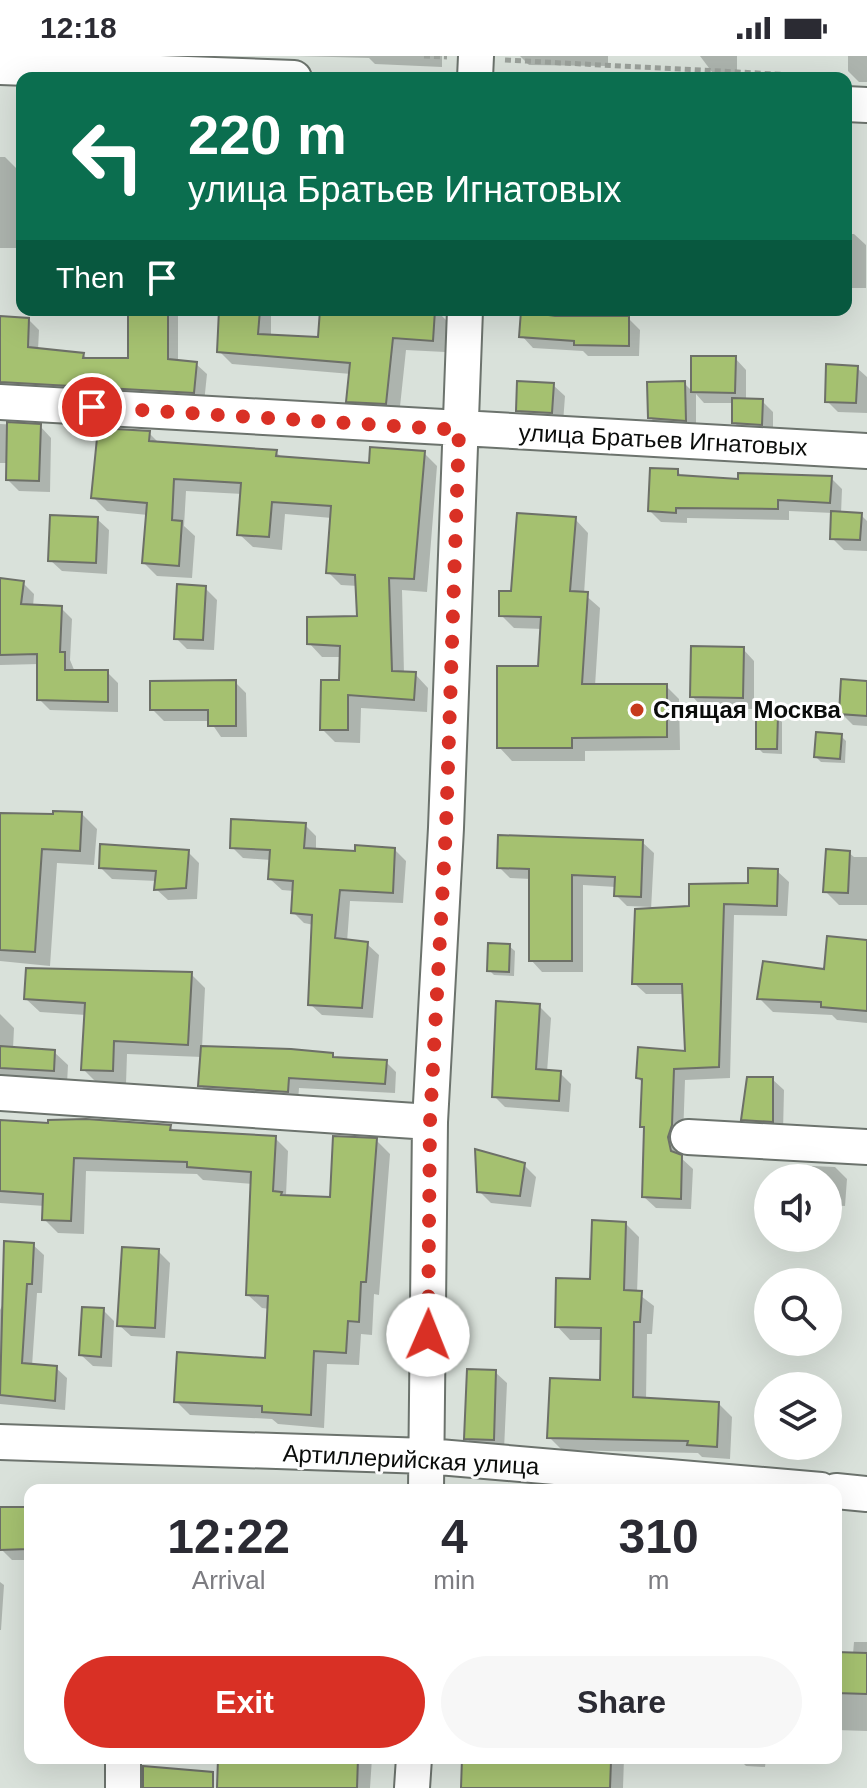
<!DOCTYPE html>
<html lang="en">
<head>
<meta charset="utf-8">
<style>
  :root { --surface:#fff; --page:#f7f7f7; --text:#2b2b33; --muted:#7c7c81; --accent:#d93025 }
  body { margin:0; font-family:Arial,sans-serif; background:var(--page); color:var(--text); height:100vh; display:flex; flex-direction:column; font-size:30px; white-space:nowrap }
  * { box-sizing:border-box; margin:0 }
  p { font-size:26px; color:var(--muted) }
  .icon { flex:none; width:44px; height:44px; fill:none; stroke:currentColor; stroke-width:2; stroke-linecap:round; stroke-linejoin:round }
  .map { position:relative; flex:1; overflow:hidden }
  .sheet { position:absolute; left:24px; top:1428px; width:818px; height:280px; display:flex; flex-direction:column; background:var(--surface); border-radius:16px; box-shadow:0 8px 32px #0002 }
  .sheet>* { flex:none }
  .hud { position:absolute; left:16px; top:16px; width:836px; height:244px; border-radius:16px; box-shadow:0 8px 32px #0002; background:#0b6e4f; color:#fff; overflow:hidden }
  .tools { position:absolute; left:754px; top:1108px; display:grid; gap:16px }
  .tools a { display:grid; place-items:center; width:88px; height:88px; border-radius:50%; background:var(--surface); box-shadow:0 8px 32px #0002; font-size:40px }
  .pin { position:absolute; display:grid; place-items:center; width:68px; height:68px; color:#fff; margin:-34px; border:4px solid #fff; border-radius:50%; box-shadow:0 2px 8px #0007 }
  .me { position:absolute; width:88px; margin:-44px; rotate:1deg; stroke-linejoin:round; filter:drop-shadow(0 0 6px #0008) }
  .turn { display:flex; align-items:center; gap:28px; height:168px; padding:0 40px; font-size:36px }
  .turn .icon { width:104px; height:104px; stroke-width:2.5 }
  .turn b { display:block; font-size:56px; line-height:68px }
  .then { display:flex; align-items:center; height:76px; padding:0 40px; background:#0003; gap:16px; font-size:30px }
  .eta { display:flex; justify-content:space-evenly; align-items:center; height:136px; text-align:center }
  .eta b { font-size:48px; font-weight:600; line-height:56px }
  .button { display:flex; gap:16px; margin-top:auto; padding:16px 40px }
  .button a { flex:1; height:92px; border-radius:48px; background:var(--accent); color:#fff; font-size:32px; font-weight:600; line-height:92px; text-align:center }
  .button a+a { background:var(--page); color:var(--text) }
  .status { display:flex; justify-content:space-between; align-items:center; height:56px; padding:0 40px; background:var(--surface); direction:ltr }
  .status svg { height:22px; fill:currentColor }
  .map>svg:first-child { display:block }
</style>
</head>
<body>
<div class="status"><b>12:18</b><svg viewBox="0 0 49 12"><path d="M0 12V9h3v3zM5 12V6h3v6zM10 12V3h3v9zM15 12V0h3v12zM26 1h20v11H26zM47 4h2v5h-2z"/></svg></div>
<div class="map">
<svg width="867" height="1732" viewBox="0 0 867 1732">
  <rect width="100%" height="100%" fill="#d9e1da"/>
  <path fill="#0003" d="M297,0H442V11L375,8L369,2Z
    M520,0H608V10L529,9Z
    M700,0H737V16H712Z
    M848,0H867V26H859L848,15Z
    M20,70H22V107L18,103Z
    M0,101H5L22,118V192H0Z
    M846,178H854L866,189V232H846Z
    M130,254H178V306L196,308L207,318L204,347L11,337L0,326V262L29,264L39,274L38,294L83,298L88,304H130Z
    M220,254H271V280L320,284L322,254H436L447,265L445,296L406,294L399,360L361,358L348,345L351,318L232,308L219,295Z
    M523,254H572V262H628L640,274L639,300H588L583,295L533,292L522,280Z
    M735,302L746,314V344L762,345L773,356V380L745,378L734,366V347H704L696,338V375L661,373L650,361L684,327L693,336Z
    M857,312L867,321V357L838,356L827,345Z
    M553,329L565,340L563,367L529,365L518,354Z
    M0,368L40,370L51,382L50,436L19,435L8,424V407H0Z
    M149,377L160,388L276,396L283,403L370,409L424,397L437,410L427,536L402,534L404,618H415L428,632L427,656L361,652L360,687L335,686L322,673L341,626L342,601H322L309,587L359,562L358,530L341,529L328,516L332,462L285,458L282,494L253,491L239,478L243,438L186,435L184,470L195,480L192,522L157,520L144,507L148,459L107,455L93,441Z
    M677,415L683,421L740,425L831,422L842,433L841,458L861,459L867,465V495L844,494L832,482L833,457L789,455V464L687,462V467L661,466L650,455Z
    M97,463L109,474L107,518L62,515L50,504Z
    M575,463L588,477L584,538L600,552L595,630H666L679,643L680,694L585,695V705H512L499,691L540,612L543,573L514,572L501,559L513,537Z
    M23,527L34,538L33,551L61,552L72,563L70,604L75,616H107L118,627V656L50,654L39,643V608L0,609V560Z
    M205,532L217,544L214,594L187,593L176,582Z
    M743,593L754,605V653L703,652L692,640Z
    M235,626L246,637L247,681H221L210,665H164L152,653Z
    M867,627V670L853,669L841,657Z
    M777,661L782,666V698L763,697L758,692Z
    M841,680L846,685L845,707L821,706L816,701Z
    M0,758H82L97,773L94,809L57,807L50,910L0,905Z
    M305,769L316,780V794L357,797L394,793L406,805L403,847L350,845L347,886L367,888L379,899L373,962L322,959L310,948L314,869L304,867L293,856L294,835L282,834L270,823L271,804L243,802L232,791Z
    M642,786L654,797L651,854L691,852L777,815L789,826L787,860L734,859L730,1022L685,1024L683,1082L679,1093L680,1101L693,1113L691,1153L656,1152L644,1141V1028L638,1022L687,997L685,938H646L634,927L651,851L627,850L616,839V831L583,829V916H542L531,904V823L510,822L499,811Z
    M188,796L199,807L197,843L168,844L156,833L157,825L112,823L101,812Z
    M849,797L854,801H867V849H839L825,835Z
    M867,886V967L837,964L832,959L773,956L760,943L826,915Z
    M509,890L515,895L514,920L494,919L489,914Z
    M191,918L205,932L202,992L386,1006L396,1016L395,1037L299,1032L298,1046L211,1039L200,1029L202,1001L127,998L126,1028L97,1027L83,1013L86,959L40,956L26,943Z
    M539,950L551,962L547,1016L560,1017L571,1028L569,1056L505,1051L494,1040Z
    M0,958L14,972L13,993L54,996L68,1009L67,1028L0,1024Z
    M772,1023L784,1034L783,1076L755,1075L744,1063Z
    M0,1066L170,1070L175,1076L275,1082L288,1095L286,1139L332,1144L376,1084L390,1098L379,1239L374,1238L372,1279L361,1278L359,1309L327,1308L324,1372L278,1368L272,1363L190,1359L176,1345L267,1304L270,1253L262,1252L248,1239L253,1128L203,1124L197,1118L86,1115L84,1178L58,1177L44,1163L45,1150L0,1147Z
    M524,1109L536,1121L531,1151L491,1147L479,1135Z
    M812,1110L835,1111L847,1123L845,1150L828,1149V1122H811Z
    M626,1168L639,1181L637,1237L654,1250L652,1278H647L646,1344L719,1348L732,1361L730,1403L702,1401L698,1397L562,1394L549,1381L602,1326V1284H570L557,1270L592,1225Z
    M33,1189L44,1199L42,1237H37L32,1310L56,1312L67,1322L65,1354L0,1348V1254Z
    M158,1195L170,1207L165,1282L131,1280L119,1269Z
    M103,1254L114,1265L112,1311L93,1310L81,1299Z
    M495,1316L507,1327L504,1394L478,1393L466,1382Z
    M805,1327L807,1330H783V1328Z
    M792,1390H816V1393H795Z
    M26,1453L30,1457V1504H12L1,1493Z
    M0,1526L4,1529L1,1574H0Z
    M26,1578H30V1615L25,1609Z
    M854,1586H867V1675L836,1674V1598H853Z
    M306,1702H372L370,1732H297Z
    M464,1702H624L623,1732H463Z
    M738,1702H766L765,1711L746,1710Z"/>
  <path fill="#a5c170" stroke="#6d7068" stroke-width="2" d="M128,254H168V303L197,306L194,337L0,326V260L29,262L28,291L84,297L83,302H128Z
    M219,254H260L258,278L318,281L320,254H435L433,285L393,282L386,348L346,346L350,307L217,296Z
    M521,255L555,260H629V290L574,289V285L519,281Z
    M691,300H736L735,337L691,336Z
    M826,308L858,310L856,347L825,346Z
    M517,325L554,327L552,357L516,355Z
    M685,325L686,365L648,362L647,326Z
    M732,342L763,343L762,369L732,367Z
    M7,366L41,368L39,425L6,424Z
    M98,372L150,375L149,385L277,394L276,400L369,407L370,391L425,395L414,523L389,522L392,615L416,616L414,644L348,639V674H320L321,624H339L340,590L307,588V561L357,560L355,519L326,517L331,450L272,446L269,481L237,479L241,427L174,423L172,464L182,465L179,510L142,507L147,447L91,442Z
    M650,412L678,413V419L738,423V417L832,420L830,447L778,444V453L676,452V457L648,455Z
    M831,455L862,457L860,484L830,483Z
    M517,457L576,461L570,535L588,536L582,628H667V681L572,682V692H497V610H538L541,561L499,560V535H511Z
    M50,459L98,461L96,507L48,505Z
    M0,522L24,525L21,548L62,550L60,596H65V614H108V646L37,644V598L0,599Z
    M177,528L206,530L203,584L174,583Z
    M691,590L744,591L743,642L690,641Z
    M841,623L867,625V660L839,658Z
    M236,624V670H208V654H150V625Z
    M756,658L778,659L777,693H756Z
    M816,676L842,678L840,703L814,701Z
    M53,755L82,756L80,795L42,793L35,896L0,894V757L53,758Z
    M231,763L306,767L304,792L355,795V789L395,792L393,837L340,834L335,882L368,886L362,952L308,949L312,859L291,857L293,825L268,823L270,794L230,792Z
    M498,779L643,784L641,841L614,840L615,821L572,819V905H529V813L497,812Z
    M100,788L189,794L186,832L154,834L156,815L99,812Z
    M826,793L850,795L848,837L823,836Z
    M748,812L778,813L777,850L724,848L719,1011L674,1013L672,1069L668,1081L671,1095L682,1099L681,1143L642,1141L644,1071H640L642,1023L636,1022L638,991L685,995L682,928H632L635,853L689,850V828L748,827Z
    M827,880L867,884V955L821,951V946L757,943L763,905L824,913Z
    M488,887L510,888L509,916L487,915Z
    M26,912L192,916L188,989L114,985L113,1015L81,1014L85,947L24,943Z
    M496,945L540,948L536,1013L561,1015L559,1045L492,1041Z
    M0,990L55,994L54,1015L0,1012Z
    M201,990L291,993L333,997V1001L387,1004L385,1028L289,1022L288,1036L198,1030Z
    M747,1021H773V1066L741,1064Z
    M86,1063L171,1069L170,1074L276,1080L273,1135L282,1136L281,1139L330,1141L333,1080L377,1082L366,1226H361L359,1266L348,1265L346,1297L314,1295L311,1359L262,1356V1350L174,1346L177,1296L265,1302L268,1240L246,1239L251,1116L187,1111V1106L74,1102L71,1165L42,1164L43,1138L0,1135V1064L48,1067V1064Z
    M475,1093L525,1107L520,1140L477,1136Z
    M592,1164L626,1166L624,1234L642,1235L640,1266H634L633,1341L719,1346L717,1391L687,1389L688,1385L547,1382L550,1322L600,1324L601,1272L555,1271L556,1222L590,1223Z
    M4,1185L34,1187L32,1228H27L22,1307L57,1310L55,1345L0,1339Z
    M122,1191L159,1193L155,1272L117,1270Z
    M82,1251L104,1252L101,1301L79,1299Z
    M467,1313L496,1314L494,1384L464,1383Z
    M0,1451H27L28,1493L0,1494Z
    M836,1596L867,1597V1638L836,1637Z
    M218,1702H358L357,1732H217Z
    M462,1702L611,1705L610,1732H461Z
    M143,1710L213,1716V1732H143Z"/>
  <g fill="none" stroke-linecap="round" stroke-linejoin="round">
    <g stroke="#6c736d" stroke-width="38">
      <path id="minor" d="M0,11L294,22
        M475,22L476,0
        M846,48L867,49
        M0,346L867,395
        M0,1037L430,1066
        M688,1081L867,1091
        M0,1386L427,1400L821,1434
        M426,1434L430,1066L446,772L465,254
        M836,1435L867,1438
        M123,1732V1702
        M412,1732L414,1702"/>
    </g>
    <path stroke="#9ba19b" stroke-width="5" stroke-dasharray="6 4" stroke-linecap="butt" d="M424,0L447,1
      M505,4L835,21"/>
    <use href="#minor" stroke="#fff" stroke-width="34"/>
  </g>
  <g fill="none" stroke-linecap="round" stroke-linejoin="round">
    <path stroke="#d93025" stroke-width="14" stroke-dasharray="0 25.2" d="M92,351L459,374L446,772L430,1066L428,1279"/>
  </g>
  <circle fill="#c63b1d" stroke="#fff" stroke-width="3" cx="637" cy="654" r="8"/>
  <g text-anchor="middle" stroke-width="6" stroke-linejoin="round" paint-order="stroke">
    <g font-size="24" fill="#0b0d0b" stroke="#fff">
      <text transform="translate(663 384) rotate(3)" y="8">улица Братьев Игнатовых</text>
      <text transform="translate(411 1404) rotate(3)" y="8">Артиллерийская улица</text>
    </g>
    <g font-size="24" font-weight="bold" fill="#0b0d0b" stroke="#fff" text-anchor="start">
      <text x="653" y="662">Спящая Москва</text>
    </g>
  </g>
</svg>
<div class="tools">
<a><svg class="icon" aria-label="sound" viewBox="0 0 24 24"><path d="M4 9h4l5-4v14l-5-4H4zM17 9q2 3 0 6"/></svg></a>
<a><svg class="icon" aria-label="search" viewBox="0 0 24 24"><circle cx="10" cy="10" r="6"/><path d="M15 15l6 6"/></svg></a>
<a><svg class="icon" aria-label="layers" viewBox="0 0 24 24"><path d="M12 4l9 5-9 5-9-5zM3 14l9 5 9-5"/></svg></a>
</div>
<div class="pin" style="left:92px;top:351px;background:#d93025"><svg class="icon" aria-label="arrive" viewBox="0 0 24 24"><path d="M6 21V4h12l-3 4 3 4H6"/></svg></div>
<svg class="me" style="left:428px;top:1279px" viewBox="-20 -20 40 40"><circle r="19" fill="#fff"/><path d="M0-13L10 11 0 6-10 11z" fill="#d93025"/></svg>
<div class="hud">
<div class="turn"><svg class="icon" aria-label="left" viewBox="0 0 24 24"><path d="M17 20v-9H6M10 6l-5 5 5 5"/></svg><div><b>220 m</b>улица Братьев Игнатовых</div></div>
<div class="then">Then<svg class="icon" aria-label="arrive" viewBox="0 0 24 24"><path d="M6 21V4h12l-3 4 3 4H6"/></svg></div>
</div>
<section class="sheet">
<div class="eta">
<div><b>12:22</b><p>Arrival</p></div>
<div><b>4</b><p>min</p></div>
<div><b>310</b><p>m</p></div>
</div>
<div class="button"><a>Exit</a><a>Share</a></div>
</section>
</div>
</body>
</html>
